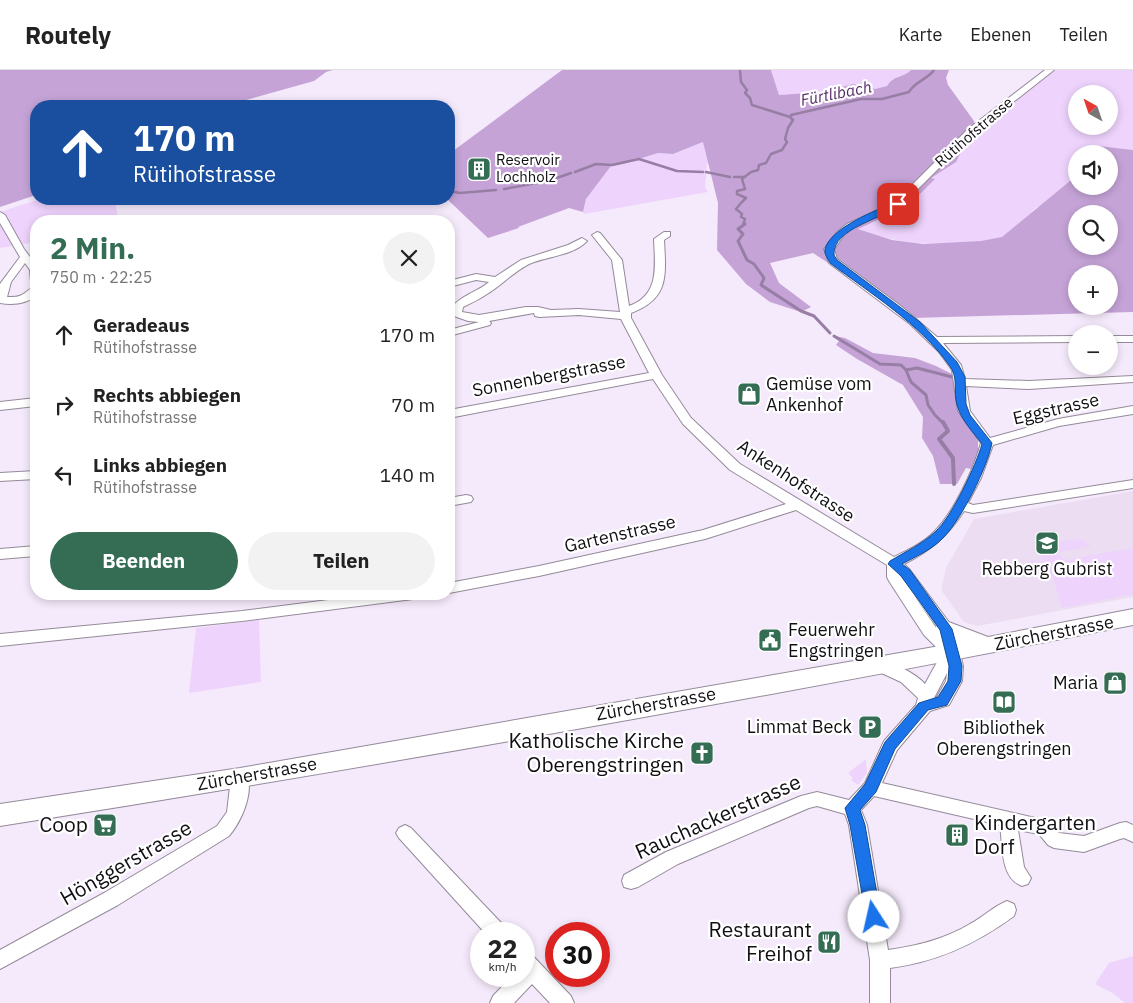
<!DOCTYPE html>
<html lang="de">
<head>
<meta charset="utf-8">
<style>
  :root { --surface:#fff; --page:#f2f2f2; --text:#222; --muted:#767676; --line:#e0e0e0; --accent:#346c54 }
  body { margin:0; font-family:"IBM Plex Sans",sans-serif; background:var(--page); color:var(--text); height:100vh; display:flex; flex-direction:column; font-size:19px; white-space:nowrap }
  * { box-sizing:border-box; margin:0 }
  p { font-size:16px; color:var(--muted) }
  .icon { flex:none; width:28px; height:28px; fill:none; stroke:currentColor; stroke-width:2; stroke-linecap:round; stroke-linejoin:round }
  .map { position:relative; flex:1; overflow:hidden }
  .panel { position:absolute; left:30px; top:145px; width:425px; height:385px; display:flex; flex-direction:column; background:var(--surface); border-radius:20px; box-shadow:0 2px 8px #0003 }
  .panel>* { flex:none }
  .banner { position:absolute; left:30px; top:30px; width:425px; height:105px; border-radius:20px; box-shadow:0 2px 8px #0003; background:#1a4fa0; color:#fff; overflow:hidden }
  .needle { width:32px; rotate:320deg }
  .controls { position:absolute; left:1068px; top:15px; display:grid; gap:10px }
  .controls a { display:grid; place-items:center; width:50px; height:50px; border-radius:50%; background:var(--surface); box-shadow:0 2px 8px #0003; font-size:25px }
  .speed { position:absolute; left:470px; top:852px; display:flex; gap:10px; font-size:25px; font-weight:700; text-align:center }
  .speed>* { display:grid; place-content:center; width:65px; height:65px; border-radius:50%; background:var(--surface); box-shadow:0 2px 8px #0003; line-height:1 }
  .speed small { font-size:12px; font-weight:400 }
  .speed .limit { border:8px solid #d22; background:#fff; color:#111 }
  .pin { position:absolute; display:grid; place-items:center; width:42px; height:42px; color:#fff; margin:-21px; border-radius:10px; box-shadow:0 2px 8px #0006 }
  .me { position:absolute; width:55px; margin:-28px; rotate:350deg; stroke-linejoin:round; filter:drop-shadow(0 0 4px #0008) }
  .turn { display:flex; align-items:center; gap:18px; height:105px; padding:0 20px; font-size:22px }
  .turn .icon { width:65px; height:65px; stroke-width:2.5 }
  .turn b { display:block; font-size:35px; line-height:42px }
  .round { display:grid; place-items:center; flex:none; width:52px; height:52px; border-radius:26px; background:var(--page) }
  .summary { display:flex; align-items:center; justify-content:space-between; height:85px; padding:0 20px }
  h1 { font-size:30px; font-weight:700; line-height:38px; color:var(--accent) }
  .action { display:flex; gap:10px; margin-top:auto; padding:10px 20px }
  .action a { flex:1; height:58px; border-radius:30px; background:var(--accent); color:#fff; font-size:20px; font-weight:700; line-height:58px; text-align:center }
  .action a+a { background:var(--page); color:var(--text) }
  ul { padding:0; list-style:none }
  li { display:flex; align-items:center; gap:15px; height:70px; padding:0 20px }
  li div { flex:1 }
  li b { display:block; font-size:19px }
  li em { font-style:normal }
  header { display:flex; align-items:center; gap:30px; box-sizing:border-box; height:70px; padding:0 25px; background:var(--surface); border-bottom:1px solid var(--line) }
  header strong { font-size:24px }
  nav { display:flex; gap:28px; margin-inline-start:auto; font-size:18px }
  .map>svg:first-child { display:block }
</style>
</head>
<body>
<header>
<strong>Routely</strong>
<nav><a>Karte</a><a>Ebenen</a><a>Teilen</a></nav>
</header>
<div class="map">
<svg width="1133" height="933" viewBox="0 0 1133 933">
  <rect width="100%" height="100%" fill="#f5eafb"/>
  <path fill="#ecddf3" d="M1133,421V527L977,556L964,552L941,520L946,498L974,449Z"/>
  <path fill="#eed3fc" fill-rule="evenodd" d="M771,0H911C902,9 895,4 887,16L874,19L853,14L822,22L779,25Z
    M1052,0H1133V80L1099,76L1092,84H1076V106L1074,109L1042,139L1037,137C1026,147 1015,161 1002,167C991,172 975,172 964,172C922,175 898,174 858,159L907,137L934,110L930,108L973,62ZM1076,24H1109V56H1076Z
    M703,72L729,81L707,94L705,117L708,122L584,144L583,142L586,129L611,96L623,94L658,83L673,84Z
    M40,129H114L119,151H36V172L0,178V142Z
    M1080,469L1091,476L1056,483L1066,490L1133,478V524L1062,538L1052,505L1017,504L1012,500L1032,490L1042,492L1040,486L1054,482L1056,479L1046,473Z
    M259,550L261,612L189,623L196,558Z
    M866,689L867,703L858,715L851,710L853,708L848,703Z
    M1133,886V933H1125L1114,924L1095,914L1109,893Z"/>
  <path fill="#c5a3d7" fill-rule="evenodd" d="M0,0H333L326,2L314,11L225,36H36V125L0,137Z
    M562,0H771L779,25L822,22L853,14L875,19L887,16C895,4 902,9 911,0H949L946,8L948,15L974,51V57L956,92L931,108L935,109L907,137L858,159L892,170L923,174L981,171L1002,167L1076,106V116H1109V84H1093L1099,76L1133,80V242L912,248L813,183L770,193L779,213L811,237L801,242L770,232L746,214L717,180L718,133L703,72L673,84L658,83L623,94L611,96L586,129L583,142L569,138L518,157L519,158L488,168L447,129H449V84ZM1076,144H1109V176H1076ZM1076,204H1109V236H1076Z
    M835,266L845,268L873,283L915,288L936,296L956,306L978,371V383L971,399L966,398L957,414H940L933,386L922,368L923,347L903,315L857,289L836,275L839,271L833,267Z"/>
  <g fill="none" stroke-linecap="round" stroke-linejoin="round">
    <path stroke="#977ea4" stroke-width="2.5" d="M740,0L741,12L747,20L745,23L750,28L752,35L790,47
      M575,102L596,94L612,95L639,89L677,101L703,102
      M706,102L730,107
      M734,107H744
      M504,119L548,111L571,103
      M449,121L460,123L496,120
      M742,132L746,128L737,124V121L745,119L742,109L751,102L758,100L759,95L766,93L771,84L782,80L787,72L785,69L788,58L793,50L790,47L791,45L861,29H882L909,22C915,11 927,10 934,0
      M741,133L736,139L742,144L741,147L745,149L743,155"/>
    <path stroke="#977ea4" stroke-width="3" d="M745,154L738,159L743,164L738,171L747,190L754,194L764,208L761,215L801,241L814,246L830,263
      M834,266L880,294L901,295L906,300L911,312L926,325L928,335L935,345L944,354
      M906,300L917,298L956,308"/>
    <path stroke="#977ea4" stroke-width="4" d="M943,352L948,361L939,369L953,388L954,414"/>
    <g stroke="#948a99" stroke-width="2">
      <path id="minor" d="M1045,0H1054L974,63L901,136L853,158L844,165L834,179L837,189L902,237L937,267L1076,266V272L943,273L961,295L965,309L1029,311L1133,306V312L1029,319L966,316L970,341L990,368L1058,349L1133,336V344L1059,356L993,375L981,408L968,433L973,435L1133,410V418L973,443L964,441C948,466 930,481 904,494L910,500L954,559L963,596L962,611L949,635L930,641L897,680L882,713L1044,750L1050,753L1059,763L1084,766L1120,753L1126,752L1133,755V772L1124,768L1120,769L1084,782L1054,778L1048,775L1039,764L1018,760L1024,797L1031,808L1028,814L1022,816C1000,808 1003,776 1000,755L874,726L861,740L867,755L888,880C917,876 945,869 970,854C983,847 994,836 1007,831L1014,834L1016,840L1014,846C976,874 937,892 890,898V933H870V890L849,755L845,744L817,736L809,738L678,794L638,817L631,819L624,817L622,811L624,805L666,782L801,726L817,722L849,730L865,713L884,671L916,635L918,628L901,612L875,600L872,596L875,592C888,588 916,604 925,614L942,583L924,565L889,511L887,507V495L796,440L705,469L539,506L449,523V513L539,496L703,460L786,434L730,400L683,354L653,309L449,348V340L649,303L621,249L579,245L539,247L535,246L534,243L489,251L491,253L490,255L449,266V260L479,252L468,251L454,246L451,240C456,227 478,222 489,212L476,210L449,217V211L476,204L495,207L521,190L568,175L582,168L587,171C573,186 547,186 529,194C513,202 502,215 487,224C480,229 471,233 463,237L462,242L479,245L526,237H538L551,240L579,239L620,242L612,190L592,165L597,162L600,163L622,190L629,236C660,225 655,196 654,169L664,162H670V166L664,170C666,206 669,229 631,243V248L662,305L691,348L740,394L894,487C908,480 923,473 934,462C954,442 973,401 981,373L958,341L952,300L939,282L910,254L829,193L824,179L838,161L847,154L895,132L968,59ZM912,523L939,560V562ZM947,603L946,611L937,627L934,628Z
        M0,142L5,145L24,179L36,195V215L31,212L30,200L25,193L11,212L7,227C27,228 24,220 36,216V226C26,234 12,235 0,233V214L20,187L0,153Z
        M1109,266H1133V272H1109Z
        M36,328V336L0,340V332Z
        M36,401V409L0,411V403Z
        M466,425L471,426L473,429L471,432L449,436V428Z
        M36,476V486L0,489V479Z
        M375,524H420L418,528L413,529L242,551L0,576V564L242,541Z
        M240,701L246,703C255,722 241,752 229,766L118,835L0,899V880L104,823L217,756L227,742L231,708L234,703Z
        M405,755L411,758L506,858L508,864H486L399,768L396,763L399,758Z
        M524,882L531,884L571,926L574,933H550L532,914L514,933H490L493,926L512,906H524Z"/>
    </g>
    <g stroke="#948a99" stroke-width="2">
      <path id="secondary" d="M1133,539V555C757,629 379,696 0,756V734L240,698L957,573L938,565L935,559L938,553L946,551L988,567Z"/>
    </g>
    <use href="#minor" fill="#fff" fill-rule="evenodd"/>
    <use href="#secondary" fill="#fff" fill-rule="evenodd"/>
  </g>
  <path fill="#1a73e8" stroke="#114b97" d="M895,132L902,134C885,148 832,158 834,185L837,190L920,252L957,292L965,307L966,334L970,345L992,373C987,398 962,448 944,467C933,479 917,486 902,494L910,500L952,559L962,596L961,611L947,635L928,640L895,679L876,722L860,740L865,755L881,847L879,852L874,854L868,852L866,847L850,755L845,738L865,714L885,672L919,633L938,627L948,611L949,596L940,560L901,506L888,494L890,491C905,482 922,474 935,462C952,447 976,395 982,374C973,362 961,350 957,335C953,321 959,307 949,295C920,254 870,223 830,193C828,189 824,184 825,179C831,157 876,141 895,132Z"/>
  <defs>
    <g id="building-square" transform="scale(1.25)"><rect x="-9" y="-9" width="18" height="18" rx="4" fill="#346c54" stroke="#fff"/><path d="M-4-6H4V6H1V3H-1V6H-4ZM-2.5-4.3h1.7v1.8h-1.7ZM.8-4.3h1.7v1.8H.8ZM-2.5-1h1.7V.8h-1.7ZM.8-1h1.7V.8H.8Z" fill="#fff"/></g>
    <g id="shop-square" transform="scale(1.25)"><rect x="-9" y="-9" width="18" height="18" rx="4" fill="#346c54" stroke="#fff"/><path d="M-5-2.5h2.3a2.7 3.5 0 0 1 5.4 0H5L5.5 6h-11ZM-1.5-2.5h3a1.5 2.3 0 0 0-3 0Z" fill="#fff"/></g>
    <g id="school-square" transform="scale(1.25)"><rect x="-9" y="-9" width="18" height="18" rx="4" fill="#346c54" stroke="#fff"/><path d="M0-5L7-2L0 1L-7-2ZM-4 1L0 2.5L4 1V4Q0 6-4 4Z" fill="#fff"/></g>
    <g id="civic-square" transform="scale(1.25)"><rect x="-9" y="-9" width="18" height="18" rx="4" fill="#346c54" stroke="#fff"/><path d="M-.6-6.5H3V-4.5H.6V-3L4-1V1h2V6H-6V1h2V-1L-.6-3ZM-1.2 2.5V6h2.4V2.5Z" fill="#fff"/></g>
    <g id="library-square" transform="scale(1.25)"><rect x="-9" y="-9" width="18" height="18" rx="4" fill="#346c54" stroke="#fff"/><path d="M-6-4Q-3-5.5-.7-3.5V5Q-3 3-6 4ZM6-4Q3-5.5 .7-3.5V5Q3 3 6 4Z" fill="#fff"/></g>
    <g id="parking-square" transform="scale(1.25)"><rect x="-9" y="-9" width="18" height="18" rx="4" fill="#346c54" stroke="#fff"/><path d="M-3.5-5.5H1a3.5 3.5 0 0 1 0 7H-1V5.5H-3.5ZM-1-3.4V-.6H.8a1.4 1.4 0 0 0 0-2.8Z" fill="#fff"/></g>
    <g id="church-square" transform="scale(1.25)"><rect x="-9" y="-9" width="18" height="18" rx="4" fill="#346c54" stroke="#fff"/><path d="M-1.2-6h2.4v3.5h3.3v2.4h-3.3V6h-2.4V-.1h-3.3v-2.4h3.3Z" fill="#fff"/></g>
    <g id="supermarket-square" transform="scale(1.25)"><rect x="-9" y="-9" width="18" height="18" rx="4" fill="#346c54" stroke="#fff"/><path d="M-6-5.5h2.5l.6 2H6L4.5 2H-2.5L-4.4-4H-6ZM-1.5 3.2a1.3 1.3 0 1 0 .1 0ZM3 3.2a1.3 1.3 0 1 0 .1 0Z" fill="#fff"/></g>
    <g id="restaurant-square" transform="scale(1.25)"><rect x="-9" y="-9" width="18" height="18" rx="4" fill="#346c54" stroke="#fff"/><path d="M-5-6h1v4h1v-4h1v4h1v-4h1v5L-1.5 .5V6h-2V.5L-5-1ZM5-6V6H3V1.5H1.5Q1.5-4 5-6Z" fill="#fff"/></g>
  </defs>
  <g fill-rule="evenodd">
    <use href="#building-square" x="479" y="99"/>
    <use href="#shop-square" x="749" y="324"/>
    <use href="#school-square" x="1047" y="473"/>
    <use href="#civic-square" x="770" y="570"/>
    <use href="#shop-square" x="1115" y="613"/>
    <use href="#library-square" x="1004" y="632"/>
    <use href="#parking-square" x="870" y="657"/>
    <use href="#church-square" x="702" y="683"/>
    <use href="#supermarket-square" x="105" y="755"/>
    <use href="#building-square" x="957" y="765"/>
    <use href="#restaurant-square" x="829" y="872"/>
  </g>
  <g text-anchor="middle" stroke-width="4.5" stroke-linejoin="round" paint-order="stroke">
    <g font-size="15" fill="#120f14" stroke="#fff">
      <text transform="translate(974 62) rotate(-41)" y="5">Rütihofstrasse</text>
    </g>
    <g font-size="15" fill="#120f14" stroke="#fff" text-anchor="start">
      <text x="496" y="95">Reservoir<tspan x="496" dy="17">Lochholz</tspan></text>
    </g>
    <g font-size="16" font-style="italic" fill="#542967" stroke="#fff">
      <text transform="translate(836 23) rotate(-11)" y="6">Fürtlibach</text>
    </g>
    <g font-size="18" fill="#120f14" stroke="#fff">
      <text transform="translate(549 306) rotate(-11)" y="6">Sonnenbergstrasse</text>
      <text transform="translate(1056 339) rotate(-13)" y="6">Eggstrasse</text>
      <text transform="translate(796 411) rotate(33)" y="6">Ankenhofstrasse</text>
      <text transform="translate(620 464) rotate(-13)" y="6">Gartenstrasse</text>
      <text transform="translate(1054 563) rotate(-11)" y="6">Zürcherstrasse</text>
      <text transform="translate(656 634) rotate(-10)" y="6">Zürcherstrasse</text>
      <text transform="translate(257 704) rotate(-10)" y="6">Zürcherstrasse</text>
    </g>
    <g font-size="18" fill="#120f14" stroke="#fff" text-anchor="start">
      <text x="766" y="320">Gemüse vom<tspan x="766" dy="21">Ankenhof</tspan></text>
      <text x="1047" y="505" text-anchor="middle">Rebberg Gubrist</text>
      <text x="788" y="566">Feuerwehr<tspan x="788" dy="21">Engstringen</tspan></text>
      <text x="1098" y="619" text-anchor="end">Maria</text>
      <text x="852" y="663" text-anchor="end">Limmat Beck</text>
      <text x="1004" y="664" text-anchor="middle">Bibliothek<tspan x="1004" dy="21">Oberengstringen</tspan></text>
    </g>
    <g font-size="21" fill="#120f14" stroke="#fff" text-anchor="end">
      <text x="684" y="678">Katholische Kirche<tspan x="684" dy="24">Oberengstringen</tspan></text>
      <text x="974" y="760" text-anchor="start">Kindergarten<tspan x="974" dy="24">Dorf</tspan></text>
      <text x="88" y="762">Coop</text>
      <text x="812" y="867">Restaurant<tspan x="812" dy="24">Freihof</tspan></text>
    </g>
    <g font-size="21" fill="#120f14" stroke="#fff">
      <text transform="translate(718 747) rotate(-24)" y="7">Rauchackerstrasse</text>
      <text transform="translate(126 793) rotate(-30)" y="7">Hönggerstrasse</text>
    </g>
  </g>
</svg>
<div class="controls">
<a><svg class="needle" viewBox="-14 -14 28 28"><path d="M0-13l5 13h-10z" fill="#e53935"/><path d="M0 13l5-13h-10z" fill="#767676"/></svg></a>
<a><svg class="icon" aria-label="sound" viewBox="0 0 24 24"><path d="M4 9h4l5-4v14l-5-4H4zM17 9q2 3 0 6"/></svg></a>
<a><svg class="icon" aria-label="search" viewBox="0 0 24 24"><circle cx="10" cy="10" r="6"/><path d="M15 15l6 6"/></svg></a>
<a>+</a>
<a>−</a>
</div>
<div class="speed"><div>22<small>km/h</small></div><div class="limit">30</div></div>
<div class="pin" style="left:898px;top:134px;background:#d93025"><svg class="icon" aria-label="arrive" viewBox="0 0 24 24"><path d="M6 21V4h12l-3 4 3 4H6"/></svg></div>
<svg class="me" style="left:874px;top:847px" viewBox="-20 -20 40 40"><circle r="19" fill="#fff"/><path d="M0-13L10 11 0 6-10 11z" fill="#1a73e8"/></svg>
<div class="banner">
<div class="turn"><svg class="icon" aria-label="ahead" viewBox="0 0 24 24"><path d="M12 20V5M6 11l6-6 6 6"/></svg><div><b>170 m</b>Rütihofstrasse</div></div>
</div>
<section class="panel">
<div class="summary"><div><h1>2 Min.</h1><p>750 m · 22:25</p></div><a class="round"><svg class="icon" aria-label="close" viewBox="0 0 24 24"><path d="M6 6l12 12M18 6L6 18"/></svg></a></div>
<ul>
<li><svg class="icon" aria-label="ahead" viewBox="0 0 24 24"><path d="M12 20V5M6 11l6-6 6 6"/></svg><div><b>Geradeaus</b><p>Rütihofstrasse</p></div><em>170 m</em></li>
<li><svg class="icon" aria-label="right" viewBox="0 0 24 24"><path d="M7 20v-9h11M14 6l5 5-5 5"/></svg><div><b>Rechts abbiegen</b><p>Rütihofstrasse</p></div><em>70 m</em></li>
<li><svg class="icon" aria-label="left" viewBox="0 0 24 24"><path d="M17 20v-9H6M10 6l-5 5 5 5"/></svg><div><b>Links abbiegen</b><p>Rütihofstrasse</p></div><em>140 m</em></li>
</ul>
<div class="action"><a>Beenden</a><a>Teilen</a></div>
</section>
</div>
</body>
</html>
